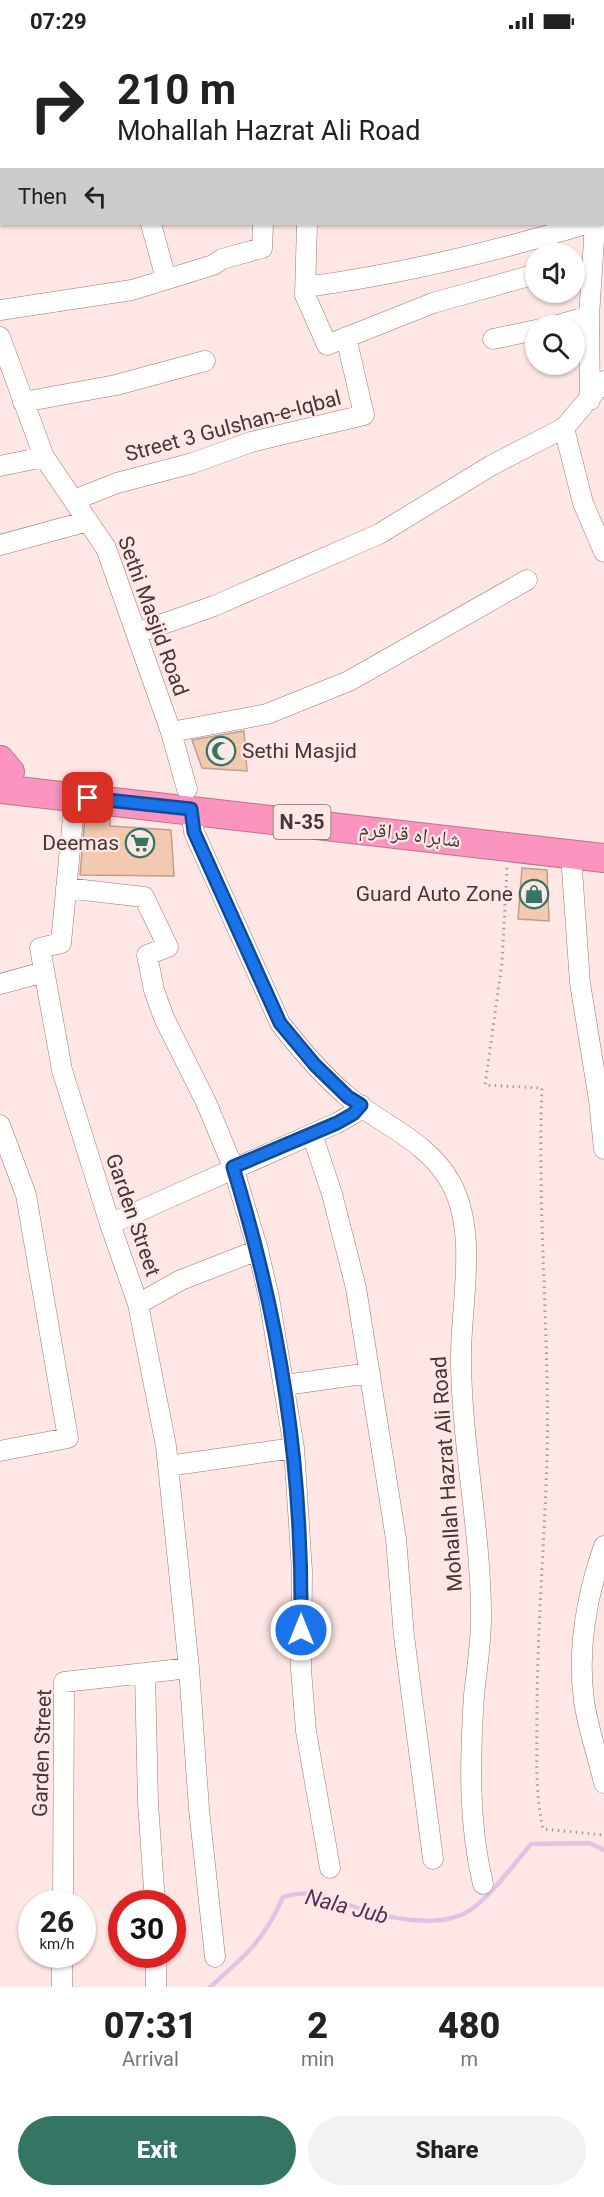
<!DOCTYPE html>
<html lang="en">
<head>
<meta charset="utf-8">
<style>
  :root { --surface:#fff; --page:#f2f2f2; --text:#222; --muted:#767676; --accent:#347564 }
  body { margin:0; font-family:Roboto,"Noto Naskh Arabic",sans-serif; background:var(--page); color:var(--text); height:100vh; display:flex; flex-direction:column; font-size:22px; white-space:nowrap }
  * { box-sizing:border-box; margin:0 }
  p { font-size:20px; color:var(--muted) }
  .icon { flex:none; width:33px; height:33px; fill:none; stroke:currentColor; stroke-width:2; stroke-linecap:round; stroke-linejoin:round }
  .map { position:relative; height:1945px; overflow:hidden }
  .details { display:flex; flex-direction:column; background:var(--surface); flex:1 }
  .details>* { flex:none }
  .top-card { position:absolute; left:0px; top:0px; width:604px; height:183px; box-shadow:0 2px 4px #0004; background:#fff; color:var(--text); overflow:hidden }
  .buttons { position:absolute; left:525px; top:201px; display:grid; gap:12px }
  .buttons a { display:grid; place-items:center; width:60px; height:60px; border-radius:50%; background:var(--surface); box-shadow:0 2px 4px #0004; font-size:30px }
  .speed { position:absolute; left:18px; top:1848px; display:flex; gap:12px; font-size:30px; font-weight:700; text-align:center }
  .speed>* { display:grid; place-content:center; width:78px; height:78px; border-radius:50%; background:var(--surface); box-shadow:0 2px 4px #0004; line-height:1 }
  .speed small { font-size:15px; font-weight:400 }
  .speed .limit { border:9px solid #d22; background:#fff; color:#111 }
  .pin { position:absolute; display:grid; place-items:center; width:51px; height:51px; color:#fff; margin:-26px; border-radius:12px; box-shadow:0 3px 9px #0006 }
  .me { position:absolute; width:66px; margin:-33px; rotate:0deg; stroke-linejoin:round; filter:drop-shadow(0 0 4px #0008) }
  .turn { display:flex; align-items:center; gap:21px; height:126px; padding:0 18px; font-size:27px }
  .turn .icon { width:78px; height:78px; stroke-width:2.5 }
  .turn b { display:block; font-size:42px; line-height:51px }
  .then { display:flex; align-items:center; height:57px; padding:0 18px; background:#0003; gap:12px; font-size:22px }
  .eta { display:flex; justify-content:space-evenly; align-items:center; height:102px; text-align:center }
  .eta b { font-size:36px; font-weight:800; line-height:42px }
  .cta { display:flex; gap:12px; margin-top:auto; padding:12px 18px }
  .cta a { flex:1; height:69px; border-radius:36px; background:var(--accent); color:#fff; font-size:24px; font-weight:800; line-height:69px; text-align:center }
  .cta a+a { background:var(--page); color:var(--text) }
  .status { display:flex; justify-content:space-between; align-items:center; height:42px; padding:0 30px; background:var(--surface); direction:ltr }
  .status svg { height:16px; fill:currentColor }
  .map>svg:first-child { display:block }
</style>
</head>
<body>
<div class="status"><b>07:29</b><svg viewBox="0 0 49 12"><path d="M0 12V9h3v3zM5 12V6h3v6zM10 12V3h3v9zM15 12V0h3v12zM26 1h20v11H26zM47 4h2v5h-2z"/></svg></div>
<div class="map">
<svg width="604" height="1945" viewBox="0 0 604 1945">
  <rect width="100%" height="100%" fill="#fee7e4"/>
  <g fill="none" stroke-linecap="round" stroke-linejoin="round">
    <path stroke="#e4c2e5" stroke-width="4.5" d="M210,1945C246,1913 263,1900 283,1855C308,1847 324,1854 349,1863C382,1875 441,1890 473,1866C493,1851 514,1822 531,1802L589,1801L604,1808"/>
  </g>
  <path fill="#f3caaf" stroke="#bca08e" stroke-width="1.5" d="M244,689L247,729L202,726L192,698Z
    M85,775L110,776V784L171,788L174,834L80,833Z
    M522,826L547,828L549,879L518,877Z"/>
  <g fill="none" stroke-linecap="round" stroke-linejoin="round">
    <g stroke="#997875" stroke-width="21">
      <path id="minor" d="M120,0L121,2
        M221,2L225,0
        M562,2L566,0
        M603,88H604
        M603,148L604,144
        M0,161H2
        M151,182L166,237
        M307,182L305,253L327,303L433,261L536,232
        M306,245C401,232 494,210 586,182
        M0,268L132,248L213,223L222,217L262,206L263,182
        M554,284L589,274
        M0,295L44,415L106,506L171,690L187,747
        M493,297L536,288
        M590,358L589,274L595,182
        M23,360L116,343L205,319
        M564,386L583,461L604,510
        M0,424L44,415
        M74,458L117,441L193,421L251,400L364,373L346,295
        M0,503L88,479
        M137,591L214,564L379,492L492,423L564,386L604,339
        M171,690L267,672L349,639L527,538
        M75,755L61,901L40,906L62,1028L110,1182L138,1262L166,1404L189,1626L199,1767L215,1915
        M191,767L194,790L280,981C300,1007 322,1033 347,1054C383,1084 427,1098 451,1141C478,1191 461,1260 461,1314C461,1399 480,1483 481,1568C482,1596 477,1625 474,1653C470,1716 468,1780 483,1842
        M571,813L580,941L599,1058L604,1107
        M66,846L144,855L168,905L147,913L154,948L164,976L206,1060L233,1125L258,1208L269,1256L294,1406L302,1529L301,1627L306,1689L330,1826
        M0,942L44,930
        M0,1083L26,1153L68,1396L0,1409
        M312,1092L332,1152L356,1246L396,1497L404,1594L433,1817
        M110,1182L337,1081L353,1072L361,1063
        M138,1262L181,1238L258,1208
        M285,1343L370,1331
        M168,1424L294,1406
        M604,1504C587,1553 577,1607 584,1659C588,1687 598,1714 604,1741
        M63,1862L64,1640L145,1631
        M155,1862L148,1761L145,1631L189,1626
        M62,1945V1912
        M156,1945V1912"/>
    </g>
    <g stroke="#bc738e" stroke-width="30">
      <path id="highway" d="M0,718L10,730
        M0,747L604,816"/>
    </g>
    <path stroke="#ad9997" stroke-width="3" stroke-dasharray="1.5 4.5" stroke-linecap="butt" d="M507,826L502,921L485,1043L542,1046C537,1170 550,1295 547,1419C544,1506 537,1592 537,1678C537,1715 535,1751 543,1787L604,1793"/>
    <use href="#minor" stroke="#fff" stroke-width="20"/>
    <use href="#highway" stroke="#fb94be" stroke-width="28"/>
  </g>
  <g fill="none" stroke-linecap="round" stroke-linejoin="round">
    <g stroke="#114b97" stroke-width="15">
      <path id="route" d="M88,756L191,767L194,790L280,981L315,1023L348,1055L361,1063L353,1072L337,1081L233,1125C281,1282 303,1424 301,1588"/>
    </g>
    <use href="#route" stroke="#1a73e8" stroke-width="10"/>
  </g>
  <defs>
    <g id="mosque-ring" transform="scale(1.5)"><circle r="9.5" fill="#fee7e4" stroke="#347564" stroke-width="1.5"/><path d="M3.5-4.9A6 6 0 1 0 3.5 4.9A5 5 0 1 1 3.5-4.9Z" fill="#347564"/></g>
    <g id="supermarket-ring" transform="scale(1.5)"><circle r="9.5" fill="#fee7e4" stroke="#347564" stroke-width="1.5"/><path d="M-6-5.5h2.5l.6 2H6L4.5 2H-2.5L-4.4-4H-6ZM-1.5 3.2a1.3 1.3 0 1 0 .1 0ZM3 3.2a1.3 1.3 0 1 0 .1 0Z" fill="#347564"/></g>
    <g id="shop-ring" transform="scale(1.5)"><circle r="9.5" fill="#fee7e4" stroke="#347564" stroke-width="1.5"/><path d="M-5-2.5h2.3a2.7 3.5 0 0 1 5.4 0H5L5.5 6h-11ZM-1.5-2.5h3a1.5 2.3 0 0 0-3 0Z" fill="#347564"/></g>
  </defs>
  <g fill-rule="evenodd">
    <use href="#mosque-ring" x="221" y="709"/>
    <use href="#supermarket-ring" x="140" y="801"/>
    <use href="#shop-ring" x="534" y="852"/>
  </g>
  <g text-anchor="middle" stroke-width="4.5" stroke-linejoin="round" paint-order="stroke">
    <rect fill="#fee7e4" stroke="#7d6c6a" stroke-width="1.5" x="273.5" y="763" width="57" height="34" rx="4.5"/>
    <g font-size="20" font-weight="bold" fill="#463736">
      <text x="302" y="787">N-35</text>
    </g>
    <g font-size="21" fill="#463736" stroke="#fee7e4">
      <text transform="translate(233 384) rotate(-15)" y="7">Street 3 Gulshan-e-Iqbal</text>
      <text transform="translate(153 574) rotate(70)" y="7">Sethi Masjid Road</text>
      <text transform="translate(410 792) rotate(7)" y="7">شاہراہ قراقرم</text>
      <text transform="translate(133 1173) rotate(71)" y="7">Garden Street</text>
      <text transform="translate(447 1432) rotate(-94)" y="7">Mohallah Hazrat Ali Road</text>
      <text transform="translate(42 1711) rotate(-88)" y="7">Garden Street</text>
    </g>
    <g font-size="21" fill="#463736" stroke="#fee7e4" text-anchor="end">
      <text x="242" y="716" text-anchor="start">Sethi Masjid</text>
      <text x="119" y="808">Deemas</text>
      <text x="513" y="859">Guard Auto Zone</text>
    </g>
    <g font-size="22" font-style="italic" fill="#592f5c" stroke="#fee7e4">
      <text transform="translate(347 1864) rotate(14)" y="8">Nala Jub</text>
    </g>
  </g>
</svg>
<div class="buttons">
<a><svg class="icon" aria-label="sound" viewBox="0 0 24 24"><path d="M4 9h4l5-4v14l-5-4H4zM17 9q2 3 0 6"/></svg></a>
<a><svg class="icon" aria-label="search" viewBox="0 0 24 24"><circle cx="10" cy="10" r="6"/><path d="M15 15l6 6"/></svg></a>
</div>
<div class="speed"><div>26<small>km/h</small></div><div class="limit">30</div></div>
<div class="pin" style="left:88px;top:756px;background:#d93025"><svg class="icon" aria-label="arrive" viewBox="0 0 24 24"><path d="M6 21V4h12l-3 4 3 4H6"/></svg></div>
<svg class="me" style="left:301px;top:1588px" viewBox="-20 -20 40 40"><circle r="17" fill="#1a73e8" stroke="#fff" stroke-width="3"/><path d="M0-11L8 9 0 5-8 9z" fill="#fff"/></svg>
<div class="top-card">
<div class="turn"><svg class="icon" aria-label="right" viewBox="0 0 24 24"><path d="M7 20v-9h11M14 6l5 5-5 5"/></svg><div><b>210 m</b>Mohallah Hazrat Ali Road</div></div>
<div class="then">Then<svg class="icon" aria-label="left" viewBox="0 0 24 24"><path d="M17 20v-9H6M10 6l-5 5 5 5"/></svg></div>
</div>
</div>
<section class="details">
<div class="eta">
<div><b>07:31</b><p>Arrival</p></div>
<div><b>2</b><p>min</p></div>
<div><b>480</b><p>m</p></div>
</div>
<div class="cta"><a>Exit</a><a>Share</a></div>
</section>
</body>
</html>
